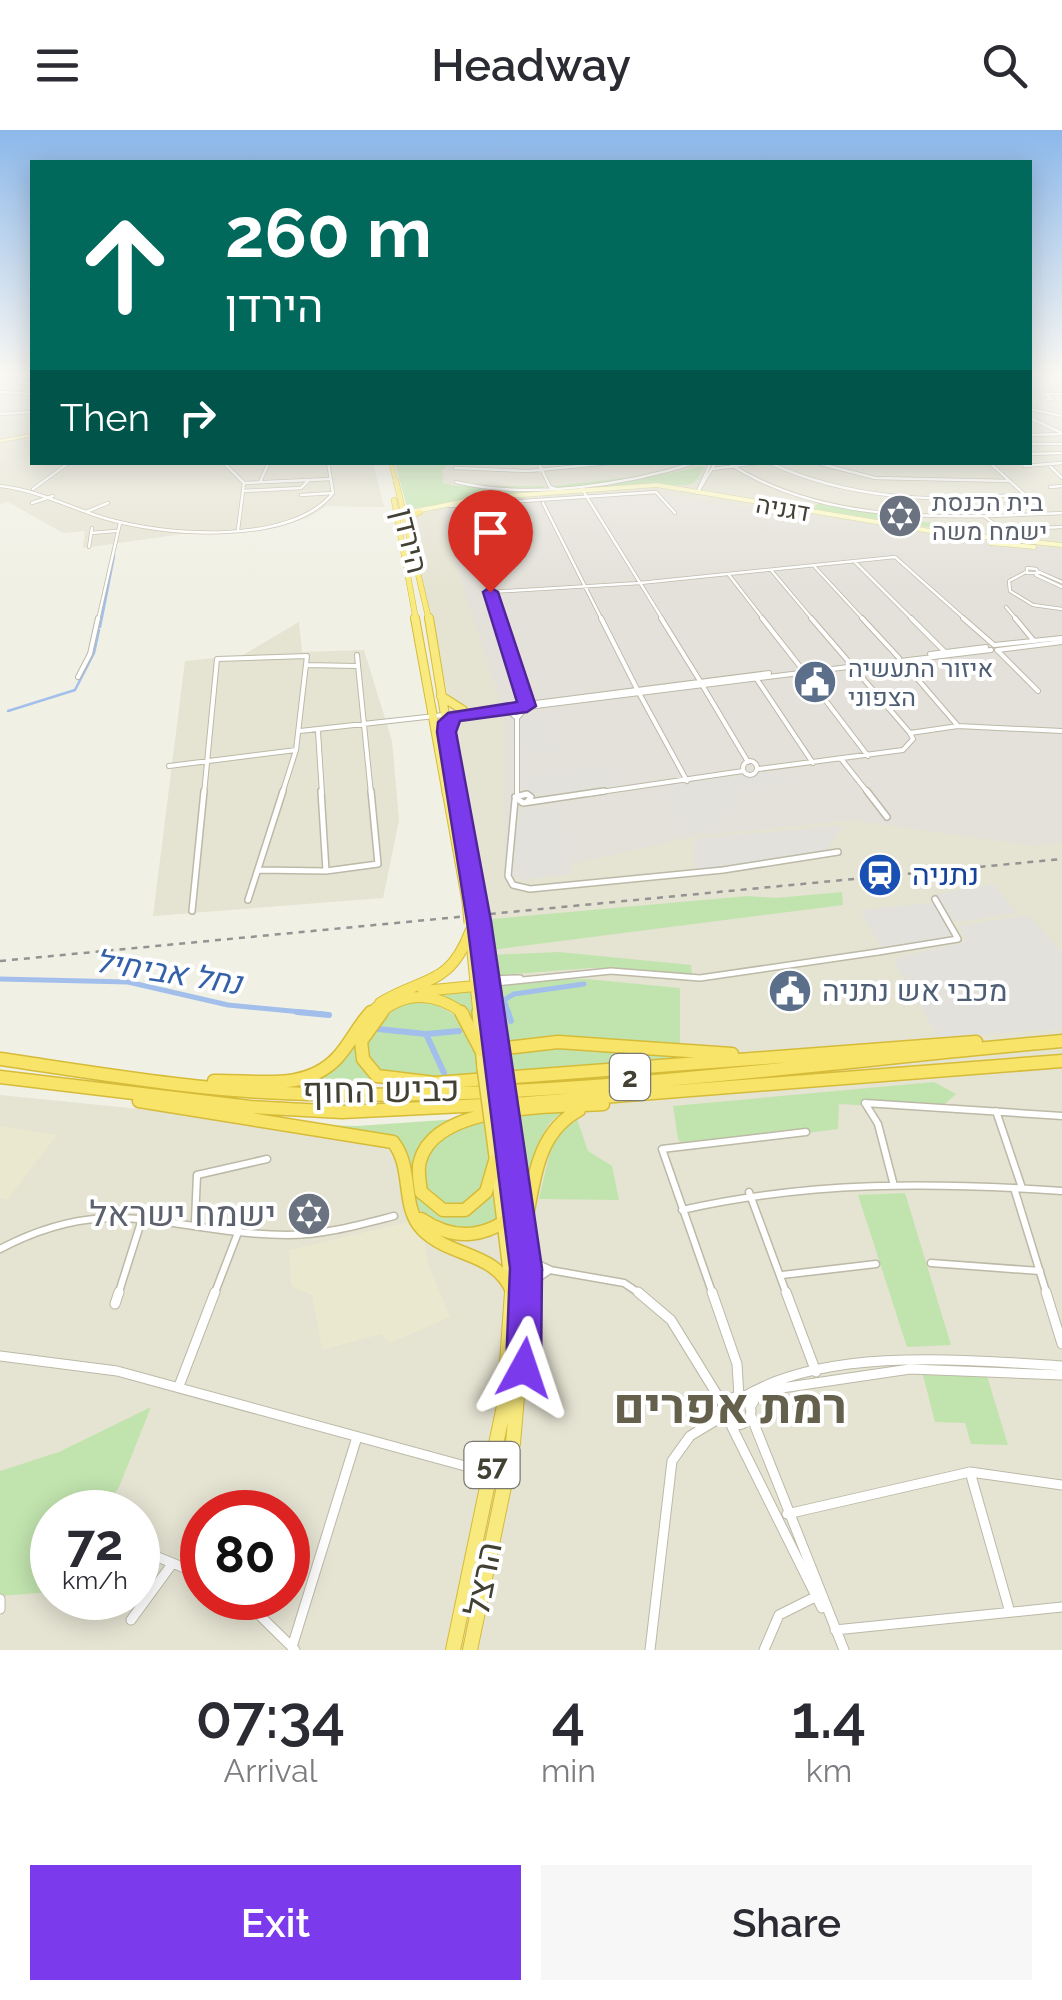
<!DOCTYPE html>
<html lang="en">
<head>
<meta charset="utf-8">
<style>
  :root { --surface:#fff; --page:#f7f7f7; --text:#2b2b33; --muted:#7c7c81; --accent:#7c3aed }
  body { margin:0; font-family:Raleway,Heebo,sans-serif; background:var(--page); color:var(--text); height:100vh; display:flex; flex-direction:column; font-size:38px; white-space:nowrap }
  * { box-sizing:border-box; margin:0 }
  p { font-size:32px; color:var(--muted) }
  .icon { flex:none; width:55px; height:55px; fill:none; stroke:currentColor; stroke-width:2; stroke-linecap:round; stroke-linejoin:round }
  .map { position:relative; height:1520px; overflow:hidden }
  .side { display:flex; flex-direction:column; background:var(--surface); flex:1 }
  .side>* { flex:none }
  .guide { position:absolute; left:30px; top:30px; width:1002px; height:305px; border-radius:0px; box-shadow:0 5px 25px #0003; background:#00695c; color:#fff; overflow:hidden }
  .speed { position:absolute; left:30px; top:1360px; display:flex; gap:20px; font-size:50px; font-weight:700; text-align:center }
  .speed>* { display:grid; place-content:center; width:130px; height:130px; border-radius:50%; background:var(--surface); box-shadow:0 5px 25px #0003; line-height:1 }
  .speed small { font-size:25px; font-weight:400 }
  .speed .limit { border:15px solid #d22; background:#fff; color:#111 }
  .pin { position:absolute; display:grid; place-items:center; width:85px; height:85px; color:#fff; margin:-102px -42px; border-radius:50% 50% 50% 0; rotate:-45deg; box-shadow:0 0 10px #0007 }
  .pin .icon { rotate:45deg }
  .me { position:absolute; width:110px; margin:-55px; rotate:5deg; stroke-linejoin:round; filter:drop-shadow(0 0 8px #0008) }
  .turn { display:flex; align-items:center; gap:35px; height:210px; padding:0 30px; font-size:45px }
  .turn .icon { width:130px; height:130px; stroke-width:2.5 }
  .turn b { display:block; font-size:70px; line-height:85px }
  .then { display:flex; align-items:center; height:95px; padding:0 30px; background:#0003; gap:20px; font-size:38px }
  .eta { display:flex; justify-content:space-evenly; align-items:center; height:170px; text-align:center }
  .eta b { font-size:60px; font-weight:600; line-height:70px }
  .primary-button { display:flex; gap:20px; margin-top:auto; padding:20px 30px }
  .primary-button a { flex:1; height:115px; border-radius:0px; background:var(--accent); color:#fff; font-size:40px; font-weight:600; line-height:115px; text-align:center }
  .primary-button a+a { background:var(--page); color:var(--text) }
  header { display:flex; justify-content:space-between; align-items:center; height:130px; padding:0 30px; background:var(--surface); font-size:45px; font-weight:600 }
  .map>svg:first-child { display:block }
</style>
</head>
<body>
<header><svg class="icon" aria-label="menu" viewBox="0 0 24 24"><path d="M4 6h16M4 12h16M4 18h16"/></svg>Headway<svg class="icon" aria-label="search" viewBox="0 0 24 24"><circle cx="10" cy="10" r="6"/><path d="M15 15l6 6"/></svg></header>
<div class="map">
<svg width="1062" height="1520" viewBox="0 0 1062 1520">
  <rect width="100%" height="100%" fill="#f1f0e4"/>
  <path fill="#e5e3d2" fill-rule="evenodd" d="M0,245L32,246V332L373,333L384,377L327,376L307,388L268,399L204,401L83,418L85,401L63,403L8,372L0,374Z
    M1062,255V1520H0V965L398,1005L507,994L485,793L446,557L409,396L404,333L1030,332V256ZM52,1382H138V1468H52ZM202,1382H288V1468H202Z
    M299,492L302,522L364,520L392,611L399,690L383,768L153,786L185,531L243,525Z"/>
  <path fill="#e3e1d9" d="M643,362L1062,420V712L1035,716L852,690L696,706L505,749L504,584L439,380Z"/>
  <path fill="#eae8ce" d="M0,996L57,1005L7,1070L0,1068Z
    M408,1092L424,1108L428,1133L450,1187L390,1213L381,1204L322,1220L312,1165L291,1156L289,1120Z"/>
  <path fill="#c1e4ae" d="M395,333H451L442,340L443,353L455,356H544L545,360L414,378L406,374Z
    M699,336L705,337L694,353L686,355L563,359L552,356L677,342Z
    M818,373L889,384V391L976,394L986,406L813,379Z
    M842,762L843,775L491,820L492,789L748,766L776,768Z
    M559,822L691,835L692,844L590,838L490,846L488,825Z
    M586,849L680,858V918L502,913L495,858L527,851Z
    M473,858L478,905L450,871H396L360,910L377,952L307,951L386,872Z
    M419,869C464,883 474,898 479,946C443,948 376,962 365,918L383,883Z
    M566,916L680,926L681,930L503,942L501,921Z
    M934,952L956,964L938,980L839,974L838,999L685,1018L678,1009L673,976Z
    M565,981C533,996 531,1048 524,1080L511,987Z
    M576,986L588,1021L612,1036L619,1070L539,1069L556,996Z
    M458,989C419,1004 391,1051 434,1081C474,1083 483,1085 495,1044L501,1089L462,1103L416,1078L410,1029L401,1014L283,994L357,996Z
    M475,992L485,993C490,1026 490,1044 472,1073L450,1078L428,1066L422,1047L433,1010Z
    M905,1063L951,1215L907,1217L858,1065Z
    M923,1245L987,1246L1008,1315L971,1314L965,1293L935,1292Z
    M151,1277L119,1357L103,1382H52V1462L0,1466V1341L59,1322Z"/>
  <path fill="#e2e1dc" d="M535,584L548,586L559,623L519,618L518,589Z
    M611,636L622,657L537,667L525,661L523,649Z
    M783,641L789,651L735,658L737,663L729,665L737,679L713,683L720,697L684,702L664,655Z
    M557,677L572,744L520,750L515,724L521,681Z
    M843,695L826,721L697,742L694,734L695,709Z
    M994,754L1016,783L954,792L936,764Z
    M934,773L953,802L951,808L882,818L860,780Z
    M1028,785L1062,822V899L939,908L893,829L967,811L959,796Z"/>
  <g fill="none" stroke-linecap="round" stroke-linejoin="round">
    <path stroke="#a2bfec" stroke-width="2.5" d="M100,497L114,426
      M8,581L75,560L94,523L99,500"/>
    <path stroke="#a2bfec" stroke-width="5" d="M0,849L128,852L228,875L323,884
      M509,884L504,870L514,864L584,854"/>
    <path stroke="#a2bfec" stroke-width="6" d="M297,882L329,885
      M508,882L511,891
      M378,899L426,904L444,943
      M427,904L459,901"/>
    <g stroke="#bcb9a7" stroke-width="4">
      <path id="minor-far4" d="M0,246L32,247
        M16,252L32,253
        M10,255L25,247
        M0,262L32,264
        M1048,269H1052L1045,264H1062
        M1030,279L1062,286
        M0,284L32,282
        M1030,288L1062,303
        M1030,305L1062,304
        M1030,314H1062
        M223,332L244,353L238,400
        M538,332L550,357L562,361
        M727,332C823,396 951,388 1062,383
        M768,332C848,370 937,373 1024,364
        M813,332L875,348L1010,351
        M989,332L1024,364
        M1048,334L1062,348
        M1024,336L1062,333
        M455,338L529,341L620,332
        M713,339L764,332
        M260,352L269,332
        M456,352C531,370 625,355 698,332
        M244,353L331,349
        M1050,357L1062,356
        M33,359L70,332
        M243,361L301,358L309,350
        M301,365L333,363
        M32,373L53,366
        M543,373L602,490
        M450,376L656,362L675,383
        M460,378L500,490
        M86,382L108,373
        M985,387L1003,400L1062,397
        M91,403L116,401
        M89,417L92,398
        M855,432L913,490
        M814,436L864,490
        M1027,438L1036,439L1039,443H1027Z
        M771,440L813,490
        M1026,442L1009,451L1010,461L1033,475L1062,479
        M1039,442L1062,452
        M729,445L764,490
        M1036,445L1062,457
        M491,462L640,453L895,427L966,490
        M1006,477L1017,490
        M98,490L120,393"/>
    </g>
    <g stroke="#bcb9a7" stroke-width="6">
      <path id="minor-far3" d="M499,488L527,566V577L517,588V664
        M601,488L637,559
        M762,488L802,539
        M811,488L849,532
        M862,488L899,528
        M911,488L945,522
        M963,488L994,515
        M1015,488L1034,511
        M997,520L1038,561
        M357,525L371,664
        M902,531L958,596
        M306,535L357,536
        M854,538L910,603
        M804,542L868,626
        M78,547L90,524L98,488
        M756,548L813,633
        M701,553L748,632
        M639,563L687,651
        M300,601L435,586
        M318,601L322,664
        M842,630L869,664
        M743 638a7 7 0 1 1 14 0a7 7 0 1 1-14 0Z
        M169,636L296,620
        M759,639L903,620L913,609L910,603L958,596L1062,601
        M204,664L217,529L307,526L296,620L282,664
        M587,664L743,641"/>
    </g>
    <g stroke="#bcb9a7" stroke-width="8">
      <path id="minor-far2" d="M321,661L326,741
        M867,661L887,687
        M515,670L508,746L513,755L530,759L723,740L838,722
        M527,672L531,667L527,664L515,667L523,673L604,661
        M258,740L326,741L378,734L371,661
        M248,770L283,661
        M192,781L204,661
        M878,822L958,809L935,769"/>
    </g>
    <g stroke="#bcb9a7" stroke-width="9">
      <path id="minor-far1" d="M865,973L1062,986
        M865,973L878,994L893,1052
        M996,981L1022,1058
        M1014,1058L1047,1165
        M749,1062L787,1165
        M682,1080C809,1051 933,1052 1062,1061
        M195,1091L197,1045L267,1029
        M0,1119C115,1059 171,1104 287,1105C324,1105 359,1095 394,1086
        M525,1128L551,1140
        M931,1133L1040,1141
        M782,1145L876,1134
        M529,1162L535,1150L550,1140L624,1153L642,1165
        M118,1165L143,1086
        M214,1165L239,1100
        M713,1165L662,1019L806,1002"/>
    </g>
    <g stroke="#bcb9a7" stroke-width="11">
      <path id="minor" d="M638,1162L671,1190L724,1276
        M712,1162L737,1234L739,1267
        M786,1162L816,1242
        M1046,1162L1062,1214
        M115,1174L119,1162
        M0,1226L117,1241L487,1342
        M179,1256L215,1162
        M723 1281a14 14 0 1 1 28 0a14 14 0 1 1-28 0Z
        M742,1268C825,1216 967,1230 1062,1236
        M750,1278L757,1265L768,1260L910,1239L1062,1245
        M751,1286L844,1520
        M730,1293L822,1478
        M970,1342L1009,1479
        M787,1384L970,1342L1062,1355
        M138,1419L202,1445
        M242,1468L295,1520
        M0,1469V1479
        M131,1490L172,1434
        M835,1500L1062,1477
        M292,1517L357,1307
        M650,1520L672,1331L690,1306L725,1285
        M764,1520L779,1485L815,1467"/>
    </g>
    <g stroke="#bcb9a7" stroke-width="4">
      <path id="tertiary-far2" d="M1030,324L1062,323
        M0,356C37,360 68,377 104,388C164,406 291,416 333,363L328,332
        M582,359L663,490
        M697,363L716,332
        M697,363L711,332"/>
    </g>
    <g stroke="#bcb9a7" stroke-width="6">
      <path id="tertiary-far1" d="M661,488L700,551
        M995,515L1062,508
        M998,520L1062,512
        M930,524L986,517
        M849,532L857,533L859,537H848Z
        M859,536L991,520
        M507,580L517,588
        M463,585L848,537
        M435,586L769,543"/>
    </g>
    <g stroke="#bcb9a7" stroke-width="8">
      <path id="tertiary" d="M486,849L520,848
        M485,854L611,841L700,848L878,822"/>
    </g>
    <g stroke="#d0cc95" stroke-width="4">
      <path id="secondary-far1" d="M0,311L32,305"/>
    </g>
    <g stroke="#d0cc95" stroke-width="5">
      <path id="secondary" d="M396,385L481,368L657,355L936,402L1062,415
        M991,413L1034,417"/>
    </g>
    <g stroke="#d6bb39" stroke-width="5">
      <path id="trunk-far5" d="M391,332L396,353"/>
    </g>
    <g stroke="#d6bb39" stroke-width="6">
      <path id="trunk-far4" d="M396,351L429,490
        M394,370L416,490
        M408,394L410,386L420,382"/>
    </g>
    <g stroke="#d6bb39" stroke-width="10">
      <path id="trunk-far3" d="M415,488L447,664
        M429,488L458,664
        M441,566L463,580
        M447,600L450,589L465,584"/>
    </g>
    <g stroke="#d6bb39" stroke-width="11">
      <path id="trunk-far2" d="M447,661L467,771
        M458,661L476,771
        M479,791L490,884
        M470,801L478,884"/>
    </g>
    <g stroke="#d6bb39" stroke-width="14">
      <path id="trunk-far1" d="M478,882L483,938
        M490,882L496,937
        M507,1010L518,1083
        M493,1011L512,1165
        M522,1103L526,1165"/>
    </g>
    <g stroke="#d6bb39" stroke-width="16">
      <path id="trunk" d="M453,1520L504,1276L512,1162
        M470,1520L513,1313L526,1162"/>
    </g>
    <g stroke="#d6bb39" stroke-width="12">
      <path id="motorway-far1" d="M423,861L475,856L489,874
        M380,873C424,846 449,857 470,802
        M369,884L383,872
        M379,884C406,860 437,863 464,884"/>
    </g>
    <g stroke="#d6bb39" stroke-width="15">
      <path id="motorway" d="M382,882L361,911L363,929L377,946L435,953L976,912
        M461,882L481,920
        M493,913L506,918L558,912L732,924
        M0,929C102,944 205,962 308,964C559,971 812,933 1062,911
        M0,947L250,977L342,982L526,973L1062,931
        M214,951C256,950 305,962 337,928C350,914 358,896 371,882
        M139,971L393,1012C414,1038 400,1077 423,1100C451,1128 495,1121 512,1161
        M495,1031L486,1062L465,1080H443L421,1062C420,1053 417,1040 420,1031C435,973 556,977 603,974
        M421,1089C455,1112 488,1108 518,1081
        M522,1108C535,1061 531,1006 579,980"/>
    </g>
    <use href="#minor-far4" stroke="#fff" stroke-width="2.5"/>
    <use href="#minor-far3" stroke="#fff" stroke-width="4"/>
    <use href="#minor-far2" stroke="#fff" stroke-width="5"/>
    <use href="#minor-far1" stroke="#fff" stroke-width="6"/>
    <use href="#minor" stroke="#fff" stroke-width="9"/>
    <use href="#tertiary-far2" stroke="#fff" stroke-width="2.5"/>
    <use href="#tertiary-far1" stroke="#fff" stroke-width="4"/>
    <use href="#tertiary" stroke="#fff" stroke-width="5"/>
    <use href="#secondary-far1" stroke="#fcf9c3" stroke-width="2.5"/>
    <use href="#secondary" stroke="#fcf9c3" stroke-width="4"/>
    <use href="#trunk-far5" stroke="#f8ea7e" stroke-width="4"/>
    <use href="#trunk-far4" stroke="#f8ea7e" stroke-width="5"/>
    <use href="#trunk-far3" stroke="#f8ea7e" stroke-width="8"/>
    <use href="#trunk-far2" stroke="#f8ea7e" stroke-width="9"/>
    <use href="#trunk-far1" stroke="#f8ea7e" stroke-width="11"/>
    <use href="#trunk" stroke="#f8ea7e" stroke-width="14"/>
    <use href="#motorway-far1" stroke="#f7e469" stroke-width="10"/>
    <use href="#motorway" stroke="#f7e469" stroke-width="12"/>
    <path stroke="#939393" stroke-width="2.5" stroke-dasharray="6 6" stroke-linecap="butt" d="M0,831L1062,729"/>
    <g stroke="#d6bb39" stroke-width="11" stroke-linecap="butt">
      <path id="trunk-bridge-far1" d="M467,771L469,793
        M476,771L479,791"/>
    </g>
    <g stroke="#d6bb39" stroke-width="14" stroke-linecap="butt">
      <path id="trunk-bridge" d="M496,937L507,1010
        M483,938L493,1011"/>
    </g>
    <use href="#trunk-bridge-far1" stroke="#f8ea7e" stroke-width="9"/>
    <use href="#trunk-bridge" stroke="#f8ea7e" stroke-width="11"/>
  </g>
  <linearGradient id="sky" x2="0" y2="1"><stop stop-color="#8cb8ea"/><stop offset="0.53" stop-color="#f9f8f3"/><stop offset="1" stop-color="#f9f8f3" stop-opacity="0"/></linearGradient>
  <rect width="1062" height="458" fill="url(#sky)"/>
  <path fill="#7c3aed" stroke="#51269a" stroke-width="2.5" d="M490,457L498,462L536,576L527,582L460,591L456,602L491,791L542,1138L541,1238L536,1250L524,1255L511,1250L506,1238L510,1138L467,791L437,602L438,592L448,583L517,572L483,462Z"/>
  <defs>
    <g id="synagogue-disc" transform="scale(2.25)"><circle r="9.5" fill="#6b7280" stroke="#fff"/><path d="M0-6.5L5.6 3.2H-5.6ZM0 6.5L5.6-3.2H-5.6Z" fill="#fff"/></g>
    <g id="civic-disc" transform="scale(2.25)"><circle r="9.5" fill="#5c6f8a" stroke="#fff"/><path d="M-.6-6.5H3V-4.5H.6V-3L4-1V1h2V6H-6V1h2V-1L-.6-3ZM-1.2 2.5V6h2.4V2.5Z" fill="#fff"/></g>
    <g id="station-disc" transform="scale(2.25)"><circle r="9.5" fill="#1a4fb4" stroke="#fff"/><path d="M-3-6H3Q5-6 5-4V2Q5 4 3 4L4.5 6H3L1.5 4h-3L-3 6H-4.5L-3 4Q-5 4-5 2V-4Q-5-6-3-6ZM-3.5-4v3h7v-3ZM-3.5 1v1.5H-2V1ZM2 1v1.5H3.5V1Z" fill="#fff"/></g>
  </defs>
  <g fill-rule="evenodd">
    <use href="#synagogue-disc" x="900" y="386"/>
    <use href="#civic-disc" x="815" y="552"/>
    <use href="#station-disc" x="880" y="745"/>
    <use href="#civic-disc" x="790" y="861"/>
    <use href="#synagogue-disc" x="309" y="1084"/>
  </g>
  <g text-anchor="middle" stroke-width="8" stroke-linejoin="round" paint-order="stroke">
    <g font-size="25" fill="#5b616d" stroke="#fff" text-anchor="start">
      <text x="932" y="381">בית הכנסת<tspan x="932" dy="29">ישמח משה</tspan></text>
    </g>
    <g font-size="25" fill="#434034" stroke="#fff">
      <text transform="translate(783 378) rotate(10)" y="9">דגניה</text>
    </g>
    <g font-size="25" fill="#4e5e75" stroke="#fff" text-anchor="start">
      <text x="848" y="547">איזור התעשיה<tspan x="848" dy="29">הצפוני</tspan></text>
    </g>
    <g fill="#fff" stroke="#7b7971" stroke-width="2.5">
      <rect x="610" y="924" width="40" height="46" rx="8"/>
      <rect x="464.5" y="1312" width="55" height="46" rx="8"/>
    </g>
    <g font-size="28" font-weight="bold" fill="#434034">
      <text x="630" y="957">2</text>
      <text x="492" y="1345">57</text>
    </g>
    <g font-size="30" fill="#434034" stroke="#fff">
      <text transform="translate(410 411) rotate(76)" y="10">הירדן</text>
    </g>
    <g font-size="30" fill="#164399" stroke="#fff" text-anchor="start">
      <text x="912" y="755">נתניה</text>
    </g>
    <g font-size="30" fill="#4e5e75" stroke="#fff" text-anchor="start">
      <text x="822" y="871">מכבי אש נתניה</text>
    </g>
    <g font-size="32" font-style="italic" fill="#3360a9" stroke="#fff">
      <text transform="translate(168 842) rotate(9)" y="11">נחל אביחיל</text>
    </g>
    <g font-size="35" fill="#434034" stroke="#fff">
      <text transform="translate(381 960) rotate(-1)" y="12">כביש החוף</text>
      <text transform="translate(483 1449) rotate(-79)" y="12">הרצל</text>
    </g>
    <g font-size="35" fill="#5b616d" stroke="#fff" text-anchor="end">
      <text x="276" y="1096">ישמח ישראל</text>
    </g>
    <g font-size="48" font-weight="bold" fill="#65604c" stroke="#fff">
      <text x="730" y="1293">רמת אפרים</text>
    </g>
  </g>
</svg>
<div class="speed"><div>72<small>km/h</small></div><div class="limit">80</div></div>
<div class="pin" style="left:490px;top:462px;background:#d93025"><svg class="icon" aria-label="arrive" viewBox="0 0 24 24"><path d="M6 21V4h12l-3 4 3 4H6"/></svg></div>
<svg class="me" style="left:524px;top:1238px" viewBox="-20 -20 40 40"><path d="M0-17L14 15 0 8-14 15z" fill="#7c3aed" stroke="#fff" stroke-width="4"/></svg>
<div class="guide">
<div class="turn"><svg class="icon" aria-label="ahead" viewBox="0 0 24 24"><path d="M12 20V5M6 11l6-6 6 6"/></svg><div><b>260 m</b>הירדן</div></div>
<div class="then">Then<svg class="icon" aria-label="right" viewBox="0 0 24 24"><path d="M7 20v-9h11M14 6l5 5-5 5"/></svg></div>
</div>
</div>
<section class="side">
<div class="eta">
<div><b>07:34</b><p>Arrival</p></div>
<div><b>4</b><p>min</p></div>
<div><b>1.4</b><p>km</p></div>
</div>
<div class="primary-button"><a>Exit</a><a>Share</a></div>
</section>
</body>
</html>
